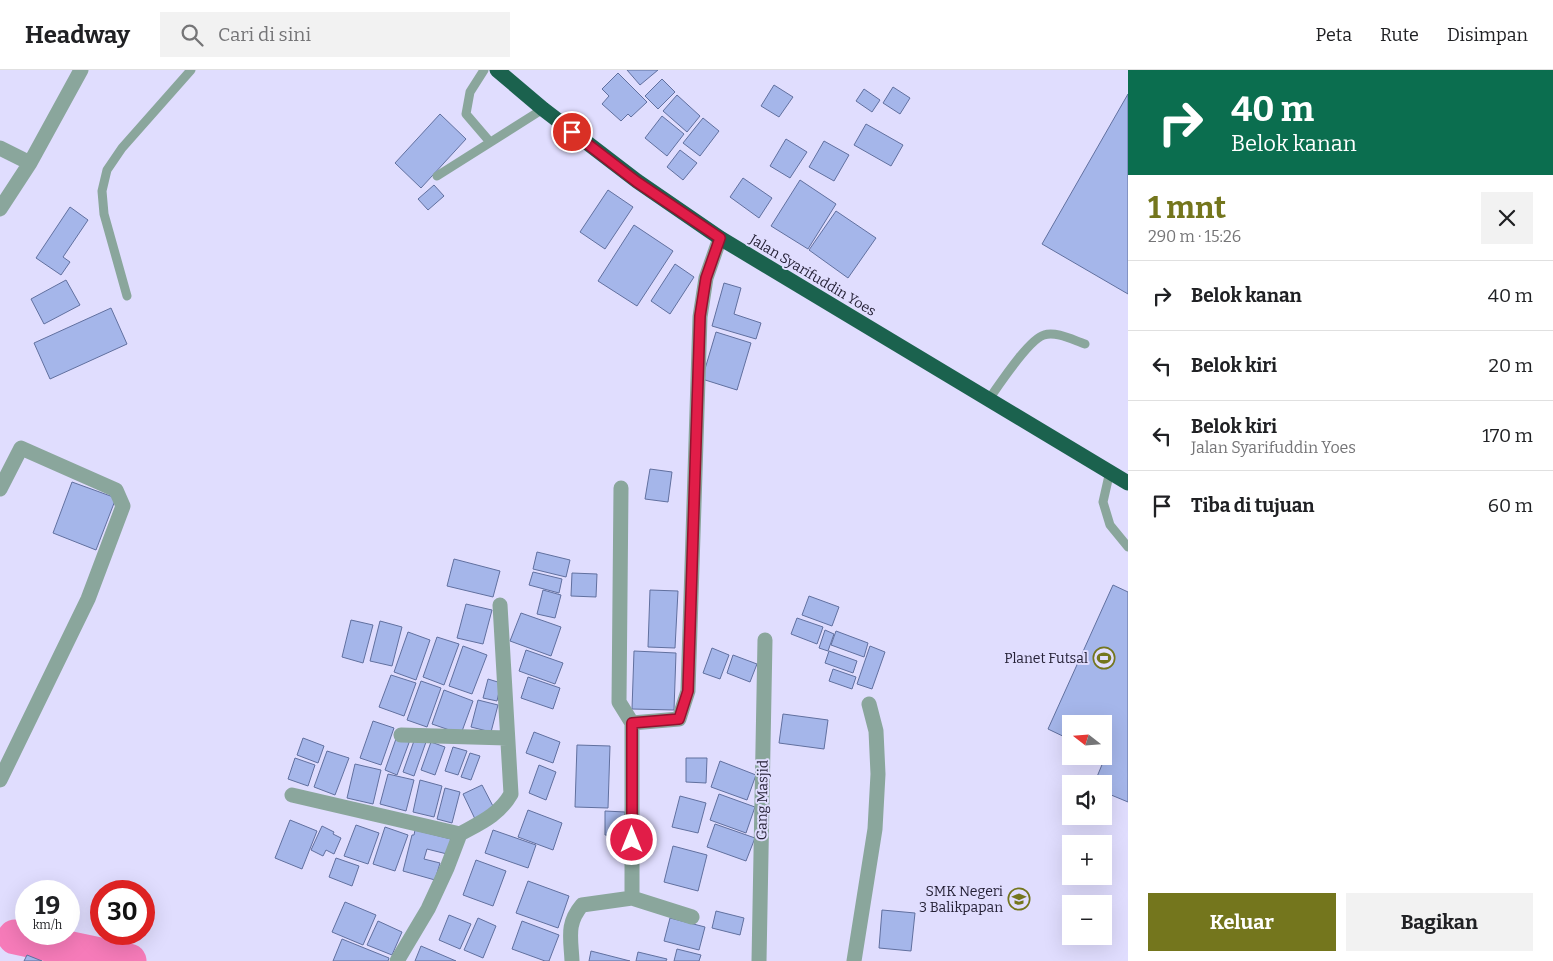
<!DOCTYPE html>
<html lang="id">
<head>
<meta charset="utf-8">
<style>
  :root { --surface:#fff; --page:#f2f2f2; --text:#202124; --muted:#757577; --line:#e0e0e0; --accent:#74761d }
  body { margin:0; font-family:Bitter,serif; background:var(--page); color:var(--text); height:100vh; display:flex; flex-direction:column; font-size:19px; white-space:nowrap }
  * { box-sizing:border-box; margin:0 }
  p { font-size:16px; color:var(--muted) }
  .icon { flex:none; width:28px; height:28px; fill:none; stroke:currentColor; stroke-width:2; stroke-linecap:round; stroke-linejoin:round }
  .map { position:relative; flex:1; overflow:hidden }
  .drawer { display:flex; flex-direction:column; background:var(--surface); width:425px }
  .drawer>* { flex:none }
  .banner { background:#0b6e4f; color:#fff; overflow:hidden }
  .needle { width:32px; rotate:287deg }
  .tools { position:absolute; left:1062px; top:645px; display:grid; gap:10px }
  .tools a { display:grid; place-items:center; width:50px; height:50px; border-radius:0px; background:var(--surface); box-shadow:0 5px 20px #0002; font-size:25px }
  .speed { position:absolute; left:15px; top:810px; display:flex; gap:10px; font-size:25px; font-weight:700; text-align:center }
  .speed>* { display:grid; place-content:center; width:65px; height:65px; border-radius:50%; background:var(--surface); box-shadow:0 5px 20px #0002; line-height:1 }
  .speed small { font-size:12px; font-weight:400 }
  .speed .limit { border:8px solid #d22; background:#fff; color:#111 }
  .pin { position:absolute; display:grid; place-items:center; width:42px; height:42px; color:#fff; margin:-21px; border:2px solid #fff; border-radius:50%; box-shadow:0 1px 5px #0007 }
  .me { position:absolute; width:55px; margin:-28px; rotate:0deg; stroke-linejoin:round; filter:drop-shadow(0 0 4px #0008) }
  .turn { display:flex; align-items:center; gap:18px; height:105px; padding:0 20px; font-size:22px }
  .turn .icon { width:65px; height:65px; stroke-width:2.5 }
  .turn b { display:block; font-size:35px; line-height:42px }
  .round { display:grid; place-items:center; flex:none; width:52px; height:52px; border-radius:0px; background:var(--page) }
  .headline { display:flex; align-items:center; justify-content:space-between; height:85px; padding:0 20px }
  h1 { font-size:30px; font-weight:700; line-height:38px; color:var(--accent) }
  .cta { display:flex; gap:10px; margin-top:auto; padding:10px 20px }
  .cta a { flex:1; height:58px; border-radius:0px; background:var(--accent); color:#fff; font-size:20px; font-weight:700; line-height:58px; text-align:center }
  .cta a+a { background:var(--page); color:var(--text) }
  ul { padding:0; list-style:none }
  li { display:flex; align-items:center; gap:15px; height:70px; padding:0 20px; border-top:1px solid var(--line) }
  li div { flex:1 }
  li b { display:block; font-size:19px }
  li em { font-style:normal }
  header { display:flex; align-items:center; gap:30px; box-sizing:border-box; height:70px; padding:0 25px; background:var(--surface); border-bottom:1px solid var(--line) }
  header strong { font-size:24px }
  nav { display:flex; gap:28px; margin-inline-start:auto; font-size:18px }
  .search { width:350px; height:45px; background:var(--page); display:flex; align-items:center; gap:12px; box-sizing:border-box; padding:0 18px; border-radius:0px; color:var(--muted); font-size:19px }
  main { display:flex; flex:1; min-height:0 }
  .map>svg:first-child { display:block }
</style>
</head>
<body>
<header>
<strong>Headway</strong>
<div class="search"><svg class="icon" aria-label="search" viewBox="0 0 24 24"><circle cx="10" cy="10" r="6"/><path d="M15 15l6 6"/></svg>Cari di sini</div>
<nav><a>Peta</a><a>Rute</a><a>Disimpan</a></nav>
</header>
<main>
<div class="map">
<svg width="1128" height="891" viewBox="0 0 1128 891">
  <rect width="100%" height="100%" fill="#e0ddfe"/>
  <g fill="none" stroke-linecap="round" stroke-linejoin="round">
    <path stroke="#f67bb9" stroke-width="35" d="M15,867L129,891"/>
  </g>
  <path fill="#a5b6ea" stroke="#61709f" d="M627,0H658L640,15Z
    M618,3L647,32L631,47L628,44L621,51L602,34L609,26L602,19Z
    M662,9L675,22L658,39L645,26Z
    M774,15L793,27L779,47L761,36Z
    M893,17L910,28L900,44L883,33Z
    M864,19L880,30L872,42L856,31Z
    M1128,24V224L1042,174Z
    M677,25L700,46L687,62L663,41Z
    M440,44L466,69L421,118L395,93Z
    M662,46L684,64L667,86L645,68Z
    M703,48L719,61L700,86L683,73Z
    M866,54L903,75L891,96L854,75Z
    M786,69L807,82L790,108L770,96Z
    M824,71L849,85L834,111L809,97Z
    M680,80L697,93L683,110L667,97Z
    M743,108L772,128L759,148L730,127Z
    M800,110L836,134L808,179L771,156Z
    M434,115L444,126L428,140L418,129Z
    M608,120L633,137L605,179L580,162Z
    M70,137L88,150L63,187L70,192L61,205L36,188Z
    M836,141L876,168L848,208L809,180Z
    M634,155L673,181L637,236L598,211Z
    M675,194L694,207L670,244L651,231Z
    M66,210L80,235L44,254L31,229Z
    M724,213L741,218L734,244L761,253L756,269L712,256Z
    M111,238L127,274L50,309L34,273Z
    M716,262L751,273L737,320L702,309Z
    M650,399L672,402L668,432L645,429Z
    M72,412L116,428L96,480L53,463Z
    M537,482L570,490L566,507L533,499Z
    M454,489L500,501L493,527L447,516Z
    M533,502L562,509L559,523L529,515Z
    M572,503L597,504L596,527L571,526Z
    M1113,515L1128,522V732L1104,722V714H1094L1106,685L1104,684V654H1071V670L1048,659Z
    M543,520L561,525L555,548L537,544Z
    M650,520L678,521L675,578L648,577Z
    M809,526L839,537L832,556L802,545Z
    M466,534L492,540L483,574L457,568Z
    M521,543L561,557L551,586L510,571Z
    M797,548L823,557L817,574L791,564Z
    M351,550L373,555L363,593L342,587Z
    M380,551L402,557L392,596L370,591Z
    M825,560L834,564L828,581L819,578Z
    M836,561L868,573L864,587L831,575Z
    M408,562L430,570L416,610L394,602Z
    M437,567L459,574L444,615L423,607Z
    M463,576L487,585L472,624L449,616Z
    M870,576L885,582L872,619L857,614Z
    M712,578L729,585L720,609L703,603Z
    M526,580L563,593L555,614L519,601Z
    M634,581L676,583L674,640L632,639Z
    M829,581L857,591L853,603L825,593Z
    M733,585L757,594L750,612L727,603Z
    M833,599L856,607L852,619L829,611Z
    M391,605L416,613L404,646L379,637Z
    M528,607L560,618L553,639L521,628Z
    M488,609L501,613L497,631L483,628Z
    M421,611L441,618L427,657L407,650Z
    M444,620L473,631L461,664L432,654Z
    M478,630L498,635L491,662L471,657Z
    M783,644L828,650L824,679L779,673Z
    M373,651L394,658L381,695L360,688Z
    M534,662L560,672L553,693L526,683Z
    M397,666L410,670L397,705L385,700Z
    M303,668L324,676L318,693L297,685Z
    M415,668L426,672L414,706L403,702Z
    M431,672L445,677L435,705L421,700Z
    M577,675L610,676L608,738L575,737Z
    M453,677L467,681L458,705L445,701Z
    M327,681L349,688L335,725L314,717Z
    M470,683L480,686L471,710L461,707Z
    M295,688L315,695L308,716L288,709Z
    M686,688H707L706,713L686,712Z
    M720,691L756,705L747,730L711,717Z
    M355,694L381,700L373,734L347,728Z
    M539,695L556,702L546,730L529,723Z
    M388,704L414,710L406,741L380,734Z
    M420,710L442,716L434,747L413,742Z
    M482,715L495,740L475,749L463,724Z
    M445,718L460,722L452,753L437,749Z
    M719,724L755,737L746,763L710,750Z
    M680,726L706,733L698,763L672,757Z
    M528,740L562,753L553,780L518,767Z
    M605,741L625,742L624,766L605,765Z
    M290,750L317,761L302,799L275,788Z
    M715,754L755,768L746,791L707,777Z
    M356,755L379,763L368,794L344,786Z
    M322,756L334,762L333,764L341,768L334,784L326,780L323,786L311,780Z
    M385,757L408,765L395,801L373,794Z
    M415,760L451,769L447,784L427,779L424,789L440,793L435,810L403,801L412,765H414Z
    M493,760L536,775L528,798L485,783Z
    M673,776L707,785L698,821L664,812Z
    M336,788L359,796L352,816L329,807Z
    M476,790L506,801L493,836L463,825Z
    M528,811L569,826L558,858L516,843Z
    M345,832L376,845L363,875L332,862Z
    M882,840L915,843L911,881L879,878Z
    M716,841L744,848L740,865L712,858Z
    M449,845L471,854L460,879L439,870Z
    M478,848L496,856L483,888L464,880Z
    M670,848L705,857L699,880L664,871Z
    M378,851L402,862L392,885L367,875Z
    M522,851L559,865L549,891H545L512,879Z
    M342,869L389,888L388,891H333Z
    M421,876L456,891H415Z
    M677,879L701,885L699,891H674Z
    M591,881L630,891H589Z
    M638,882L667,889L666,891H636Z
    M27,885L42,891H24Z"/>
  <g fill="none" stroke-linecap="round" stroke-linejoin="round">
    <path stroke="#8aa69c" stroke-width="9" d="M484,0L470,22L466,44L490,72
      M437,106L543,39
      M127,226L104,144L102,121L107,100L122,78L191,0
      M989,329C999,315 1029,269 1044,265C1056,261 1073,270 1085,274
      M1110,401L1103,432L1110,455L1128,477"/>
    <path stroke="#8aa69c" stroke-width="15" d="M0,78L30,93
      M0,139L30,93L81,0
      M621,418L619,632L632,653
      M0,419L21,378L116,420L123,436L88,529L0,710
      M401,665L507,668
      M292,725L460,764
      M632,828V653L679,649L688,621L700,247L706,208L720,168
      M397,891L428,839L447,798L460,764C480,753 499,745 511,724L500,535
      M572,891C571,868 566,854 582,835L632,828L692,847
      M759,891L765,570
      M854,891L875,759L878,704L876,661L869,634"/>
    <path stroke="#1b624e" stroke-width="15" d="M497,0L543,39L637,111L720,168L1128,413"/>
  </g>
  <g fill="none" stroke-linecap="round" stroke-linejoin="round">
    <g stroke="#92132f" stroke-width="12">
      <path id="route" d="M572,62L637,112L720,168L706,208L700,246L688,621L679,649L632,653V770"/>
    </g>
    <use href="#route" stroke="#e11d48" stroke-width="9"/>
  </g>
  <defs>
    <g id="stadium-ring" transform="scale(1.125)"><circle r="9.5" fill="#e0ddfe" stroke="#74761d" stroke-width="1.5"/><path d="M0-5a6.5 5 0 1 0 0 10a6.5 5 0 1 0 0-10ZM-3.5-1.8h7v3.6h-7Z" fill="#74761d"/></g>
    <g id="school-ring" transform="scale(1.125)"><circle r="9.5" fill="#e0ddfe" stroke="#74761d" stroke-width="1.5"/><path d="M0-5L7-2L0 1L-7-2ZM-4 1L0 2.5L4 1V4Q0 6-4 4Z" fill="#74761d"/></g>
  </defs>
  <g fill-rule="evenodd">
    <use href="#stadium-ring" x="1104" y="588"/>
    <use href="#school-ring" x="1019" y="829"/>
  </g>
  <g text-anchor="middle" stroke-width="4" stroke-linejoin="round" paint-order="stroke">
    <g font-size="14" fill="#252136" stroke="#e0ddfe">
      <text transform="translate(813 205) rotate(31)" y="5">Jalan Syarifuddin Yoes</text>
      <text transform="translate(762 730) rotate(-89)" y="5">Gang Masjid</text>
    </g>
    <g font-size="14" fill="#252136" stroke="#e0ddfe" text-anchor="end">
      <text x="1088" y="593">Planet Futsal</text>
      <text x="1003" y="826">SMK Negeri<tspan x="1003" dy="16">3 Balikpapan</tspan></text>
    </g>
  </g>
</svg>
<div class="tools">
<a><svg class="needle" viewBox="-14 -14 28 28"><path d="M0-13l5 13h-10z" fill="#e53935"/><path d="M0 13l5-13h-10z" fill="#757577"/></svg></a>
<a><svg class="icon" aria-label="sound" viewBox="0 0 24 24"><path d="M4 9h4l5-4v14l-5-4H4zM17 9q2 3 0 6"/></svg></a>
<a>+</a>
<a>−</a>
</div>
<div class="speed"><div>19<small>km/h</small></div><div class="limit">30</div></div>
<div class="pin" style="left:572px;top:62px;background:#d93025"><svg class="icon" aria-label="arrive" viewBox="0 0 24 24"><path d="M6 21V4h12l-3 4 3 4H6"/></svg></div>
<svg class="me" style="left:632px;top:770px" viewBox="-20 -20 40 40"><circle r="17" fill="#e11d48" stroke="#fff" stroke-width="3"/><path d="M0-11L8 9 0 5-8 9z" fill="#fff"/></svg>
</div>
<section class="drawer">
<div class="banner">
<div class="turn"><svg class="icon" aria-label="right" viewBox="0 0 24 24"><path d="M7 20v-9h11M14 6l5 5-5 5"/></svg><div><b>40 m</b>Belok kanan</div></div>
</div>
<div class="headline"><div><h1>1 mnt</h1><p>290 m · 15:26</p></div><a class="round"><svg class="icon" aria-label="close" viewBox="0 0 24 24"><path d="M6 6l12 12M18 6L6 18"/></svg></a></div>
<ul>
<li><svg class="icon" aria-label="right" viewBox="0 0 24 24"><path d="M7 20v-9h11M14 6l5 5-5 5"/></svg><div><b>Belok kanan</b></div><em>40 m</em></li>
<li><svg class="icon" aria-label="left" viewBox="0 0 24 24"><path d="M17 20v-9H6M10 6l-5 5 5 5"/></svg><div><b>Belok kiri</b></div><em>20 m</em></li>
<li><svg class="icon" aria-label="left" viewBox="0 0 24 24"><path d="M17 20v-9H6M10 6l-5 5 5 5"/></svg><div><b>Belok kiri</b><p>Jalan Syarifuddin Yoes</p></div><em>170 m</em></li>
<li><svg class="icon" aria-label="arrive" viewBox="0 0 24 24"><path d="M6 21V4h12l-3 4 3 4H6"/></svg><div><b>Tiba di tujuan</b></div><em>60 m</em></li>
</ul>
<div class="cta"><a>Keluar</a><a>Bagikan</a></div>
</section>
</main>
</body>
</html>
